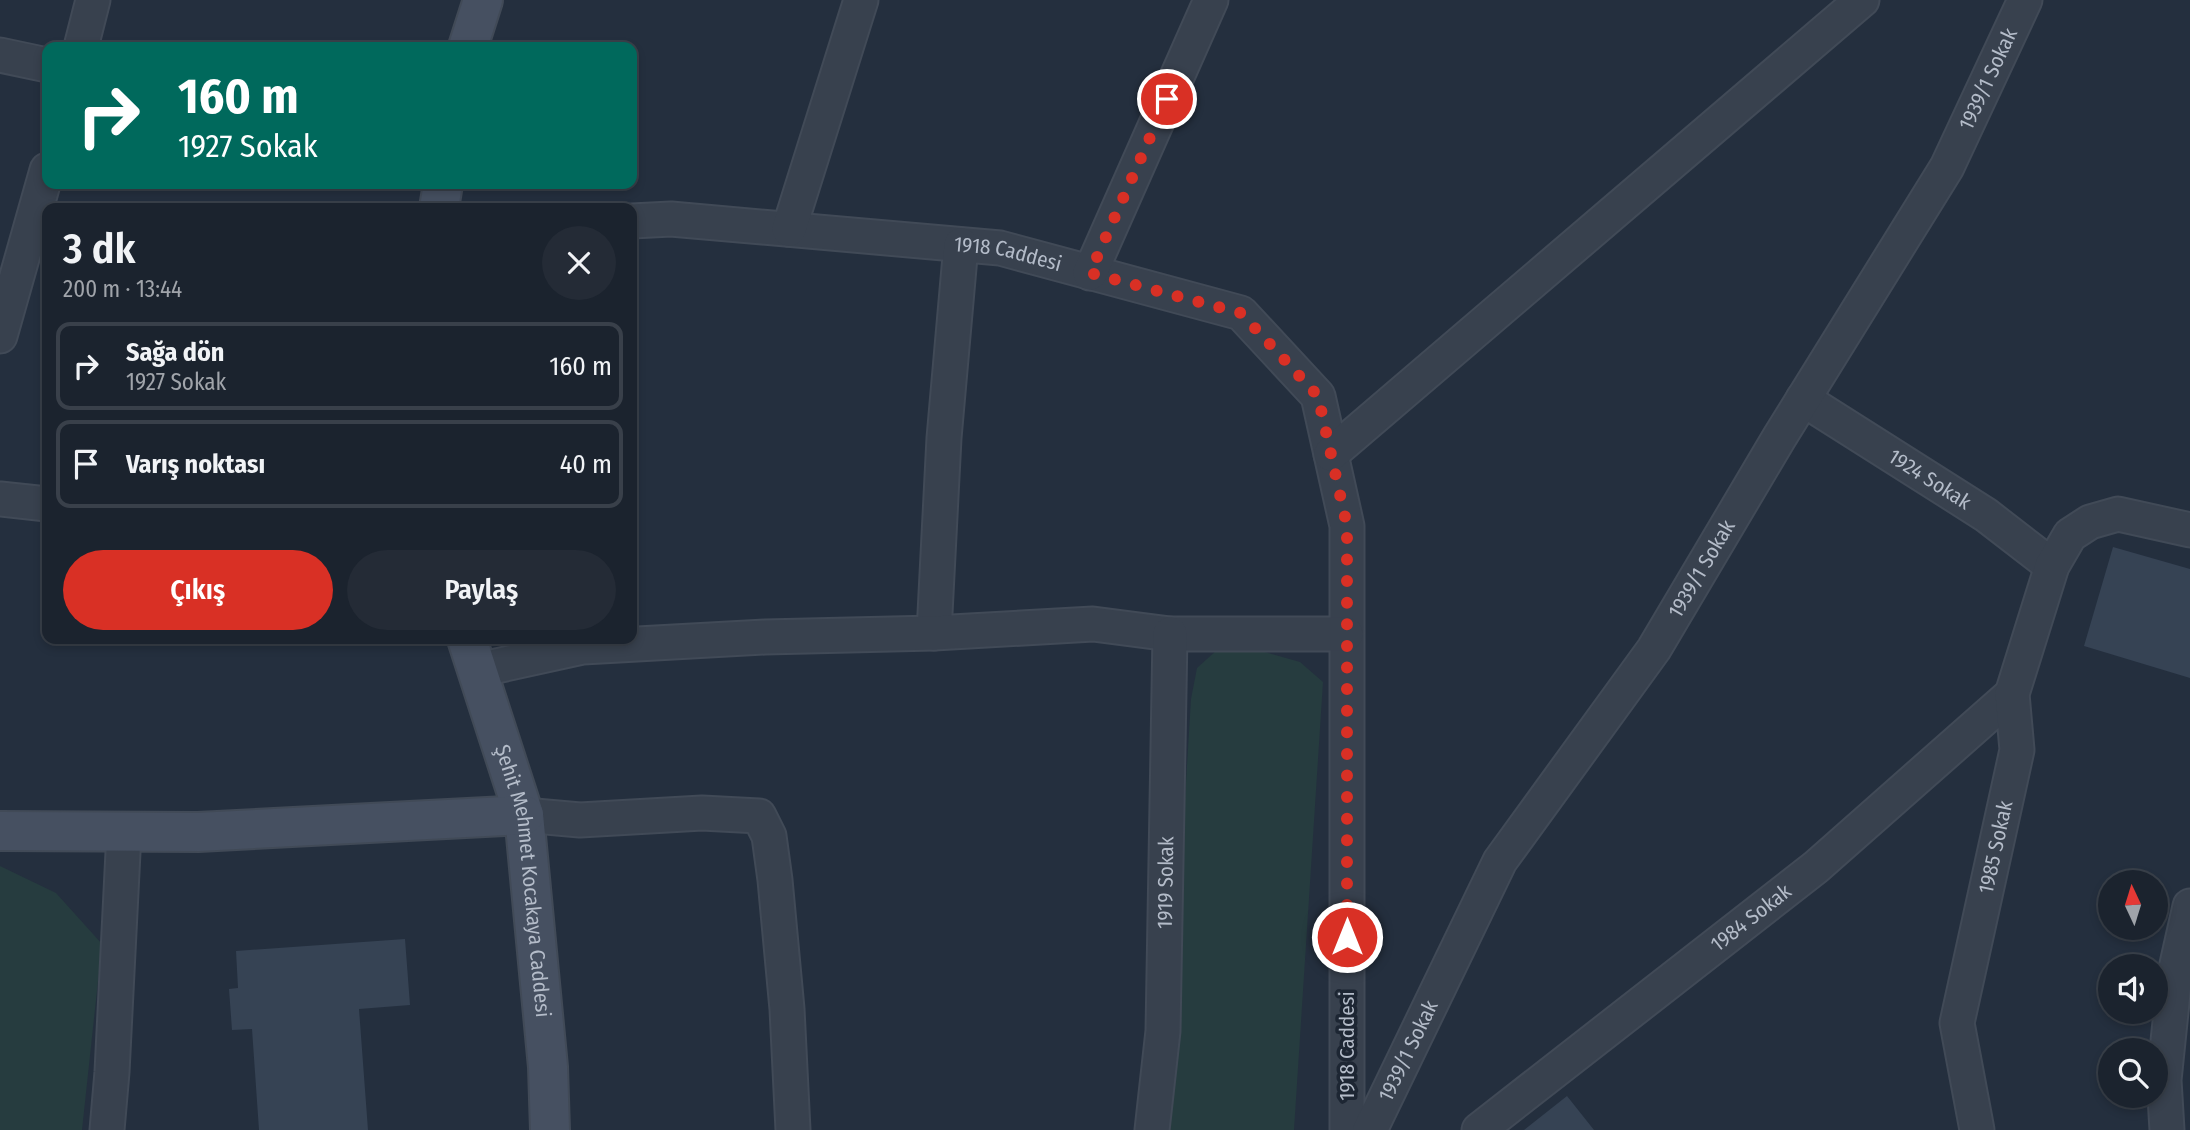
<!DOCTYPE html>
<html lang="tr">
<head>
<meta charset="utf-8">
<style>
  :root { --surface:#1b232e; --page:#242b36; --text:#f1f3f6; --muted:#a0a4aa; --line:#39404a; --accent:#d93025 }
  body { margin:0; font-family:"Fira Sans Condensed",sans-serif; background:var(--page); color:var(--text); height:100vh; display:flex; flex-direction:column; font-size:26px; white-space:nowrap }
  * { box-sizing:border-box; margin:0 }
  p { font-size:23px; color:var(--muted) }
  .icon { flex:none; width:38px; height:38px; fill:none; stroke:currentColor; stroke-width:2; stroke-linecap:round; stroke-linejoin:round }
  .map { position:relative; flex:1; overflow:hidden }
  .side { position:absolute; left:42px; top:203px; width:595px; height:441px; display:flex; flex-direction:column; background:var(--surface); border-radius:14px; box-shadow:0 4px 10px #0003,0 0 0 2px var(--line) }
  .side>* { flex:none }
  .top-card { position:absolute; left:42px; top:42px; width:595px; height:147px; border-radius:14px; box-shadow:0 4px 10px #0003,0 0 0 2px var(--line); background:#00695c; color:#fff; overflow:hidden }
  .needle { width:46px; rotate:356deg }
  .controls { position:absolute; left:2098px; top:870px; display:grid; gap:14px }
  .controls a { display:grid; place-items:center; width:70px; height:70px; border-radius:50%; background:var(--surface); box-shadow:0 4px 10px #0003,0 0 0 2px var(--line); font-size:35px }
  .pin { position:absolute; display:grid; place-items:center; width:60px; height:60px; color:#fff; margin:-30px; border:4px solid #fff; border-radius:50%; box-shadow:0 2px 7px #0007 }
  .me { position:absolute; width:77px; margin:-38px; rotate:0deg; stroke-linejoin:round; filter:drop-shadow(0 0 5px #0008) }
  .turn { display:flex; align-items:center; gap:24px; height:147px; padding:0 21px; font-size:32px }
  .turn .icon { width:91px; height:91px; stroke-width:2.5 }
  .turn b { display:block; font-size:49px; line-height:60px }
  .round { display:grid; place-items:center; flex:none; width:74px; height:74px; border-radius:37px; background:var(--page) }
  .head { display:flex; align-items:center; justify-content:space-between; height:119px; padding:0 21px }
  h1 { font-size:42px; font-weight:600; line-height:52px }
  .primary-button { display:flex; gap:14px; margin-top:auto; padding:14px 21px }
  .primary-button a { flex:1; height:80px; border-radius:42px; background:var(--accent); color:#fff; font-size:28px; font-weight:600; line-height:80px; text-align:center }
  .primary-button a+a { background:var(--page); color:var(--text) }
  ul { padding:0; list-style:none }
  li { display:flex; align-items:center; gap:21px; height:88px; margin:0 14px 10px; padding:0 7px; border:4px solid var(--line); border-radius:14px }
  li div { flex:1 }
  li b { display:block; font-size:26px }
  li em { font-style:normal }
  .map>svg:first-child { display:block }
</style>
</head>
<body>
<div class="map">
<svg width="2190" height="1130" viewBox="0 0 2190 1130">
  <rect width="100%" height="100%" fill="#242f3e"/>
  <path fill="#263c3f" d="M1251,648L1300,662L1323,682L1294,1130H1165L1191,699L1197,668L1217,650Z
    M0,866L56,893L102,944L82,1130H0Z"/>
  <path fill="#364354" d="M2113,547L2190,569V678L2084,646Z
    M405,939L410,1005L359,1009L368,1130H259L252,1029L232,1030L229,989L238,988L236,951Z
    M1567,1096L1594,1130H1524Z"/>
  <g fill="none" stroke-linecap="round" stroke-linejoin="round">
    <g stroke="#414a57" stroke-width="37">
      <g id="street">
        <path d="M81,47L93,0"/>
        <path d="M0,55L47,65"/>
        <path id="s1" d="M632,221L671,219L1000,248L1241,313L1318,396L1347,526V1130"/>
        <path d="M789,229L861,0"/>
        <path d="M1090,273L1211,0"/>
        <path d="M0,336L47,170"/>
        <path id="s2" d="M1803,399L1986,515L2052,566"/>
        <path d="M1331,454L1862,0"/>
        <path d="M0,499L47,504"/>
        <path d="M934,633L944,438L961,245"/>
        <path d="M478,670L583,647L765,637L934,633L1093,624L1170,634H1346"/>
        <path d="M524,815L580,820L702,813L759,816L769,836L775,880L787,1009L793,1130"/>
        <path d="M107,1130L112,1072L124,832"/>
        <path id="s3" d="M1152,1130L1163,1031L1170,634"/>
        <path id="s4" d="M1370,1130L1500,861L1654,649L1779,438L1947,167L2025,0"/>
        <path id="s5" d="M1479,1130L1816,867L2012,694"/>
        <path id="s6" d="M1977,1130L1957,1023L2017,750L2012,694L2052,566L2070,535L2090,522L2118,514L2190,530"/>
        <path d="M2167,1130L2164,1080L2175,973L2190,906"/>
      </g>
    </g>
    <g stroke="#414a57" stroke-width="42">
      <g id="secondary">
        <path d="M468,47L483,0"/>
        <path d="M439,208L443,184"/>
        <path id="s7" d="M467,639L524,815L548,1067L550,1130"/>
        <path d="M0,831L198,832L524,815"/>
      </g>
    </g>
    <use href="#street" stroke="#38414e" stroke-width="33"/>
    <use href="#secondary" stroke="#465061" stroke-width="38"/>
  </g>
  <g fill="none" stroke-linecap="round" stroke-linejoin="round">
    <path stroke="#d93025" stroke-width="12" stroke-dasharray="0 21.6" d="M1167,99L1090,273L1241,313L1318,396L1347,526V937"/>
  </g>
  <g text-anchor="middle" stroke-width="7" stroke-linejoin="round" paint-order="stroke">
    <g font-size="21" fill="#b4bcc9" stroke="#1d2633">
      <text dy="7" stroke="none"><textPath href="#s4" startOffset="1222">1939/1 Sokak</textPath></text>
      <text dy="7" stroke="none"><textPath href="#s1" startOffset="378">1918 Caddesi</textPath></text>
      <text dy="7" stroke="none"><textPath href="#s2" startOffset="150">1924 Sokak</textPath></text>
      <text dy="7" stroke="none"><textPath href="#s4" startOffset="654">1939/1 Sokak</textPath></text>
      <text dy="7" stroke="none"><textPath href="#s6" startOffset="289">1985 Sokak</textPath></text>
      <text dy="7" stroke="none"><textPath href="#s7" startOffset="250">Şehit Mehmet Kocakaya Caddesi</textPath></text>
      <text dy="7" stroke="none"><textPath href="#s3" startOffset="248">1919 Sokak</textPath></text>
      <text dy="7" stroke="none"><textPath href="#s5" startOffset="345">1984 Sokak</textPath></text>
      <text transform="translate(1347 1046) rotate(-90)" y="7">1918 Caddesi</text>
      <text dy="7" stroke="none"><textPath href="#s4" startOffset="88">1939/1 Sokak</textPath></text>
    </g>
  </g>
</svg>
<div class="controls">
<a><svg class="needle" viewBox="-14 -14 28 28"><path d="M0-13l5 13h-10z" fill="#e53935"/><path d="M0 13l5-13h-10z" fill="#a0a4aa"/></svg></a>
<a><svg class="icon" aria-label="sound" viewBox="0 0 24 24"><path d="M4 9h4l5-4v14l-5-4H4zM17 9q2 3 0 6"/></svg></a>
<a><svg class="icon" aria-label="search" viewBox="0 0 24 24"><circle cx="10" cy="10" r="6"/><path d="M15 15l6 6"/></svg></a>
</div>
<div class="pin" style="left:1167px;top:99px;background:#d93025"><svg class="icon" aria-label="arrive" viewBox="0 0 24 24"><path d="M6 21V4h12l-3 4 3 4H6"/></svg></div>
<svg class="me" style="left:1347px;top:937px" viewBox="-20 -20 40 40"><circle r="17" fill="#d93025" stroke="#fff" stroke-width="3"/><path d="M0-11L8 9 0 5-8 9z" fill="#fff"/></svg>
<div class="top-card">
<div class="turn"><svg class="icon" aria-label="right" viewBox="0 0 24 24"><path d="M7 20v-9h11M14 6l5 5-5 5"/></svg><div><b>160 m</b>1927 Sokak</div></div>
</div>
<section class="side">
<div class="head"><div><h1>3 dk</h1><p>200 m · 13:44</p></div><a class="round"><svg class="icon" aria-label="close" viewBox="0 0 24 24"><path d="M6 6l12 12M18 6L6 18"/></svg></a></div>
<ul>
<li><svg class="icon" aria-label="right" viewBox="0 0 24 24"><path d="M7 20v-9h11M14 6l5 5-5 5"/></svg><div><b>Sağa dön</b><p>1927 Sokak</p></div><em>160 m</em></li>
<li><svg class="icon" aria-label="arrive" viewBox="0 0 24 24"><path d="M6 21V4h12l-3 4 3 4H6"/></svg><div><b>Varış noktası</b></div><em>40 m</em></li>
</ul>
<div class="primary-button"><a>Çıkış</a><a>Paylaş</a></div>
</section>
</div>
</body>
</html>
